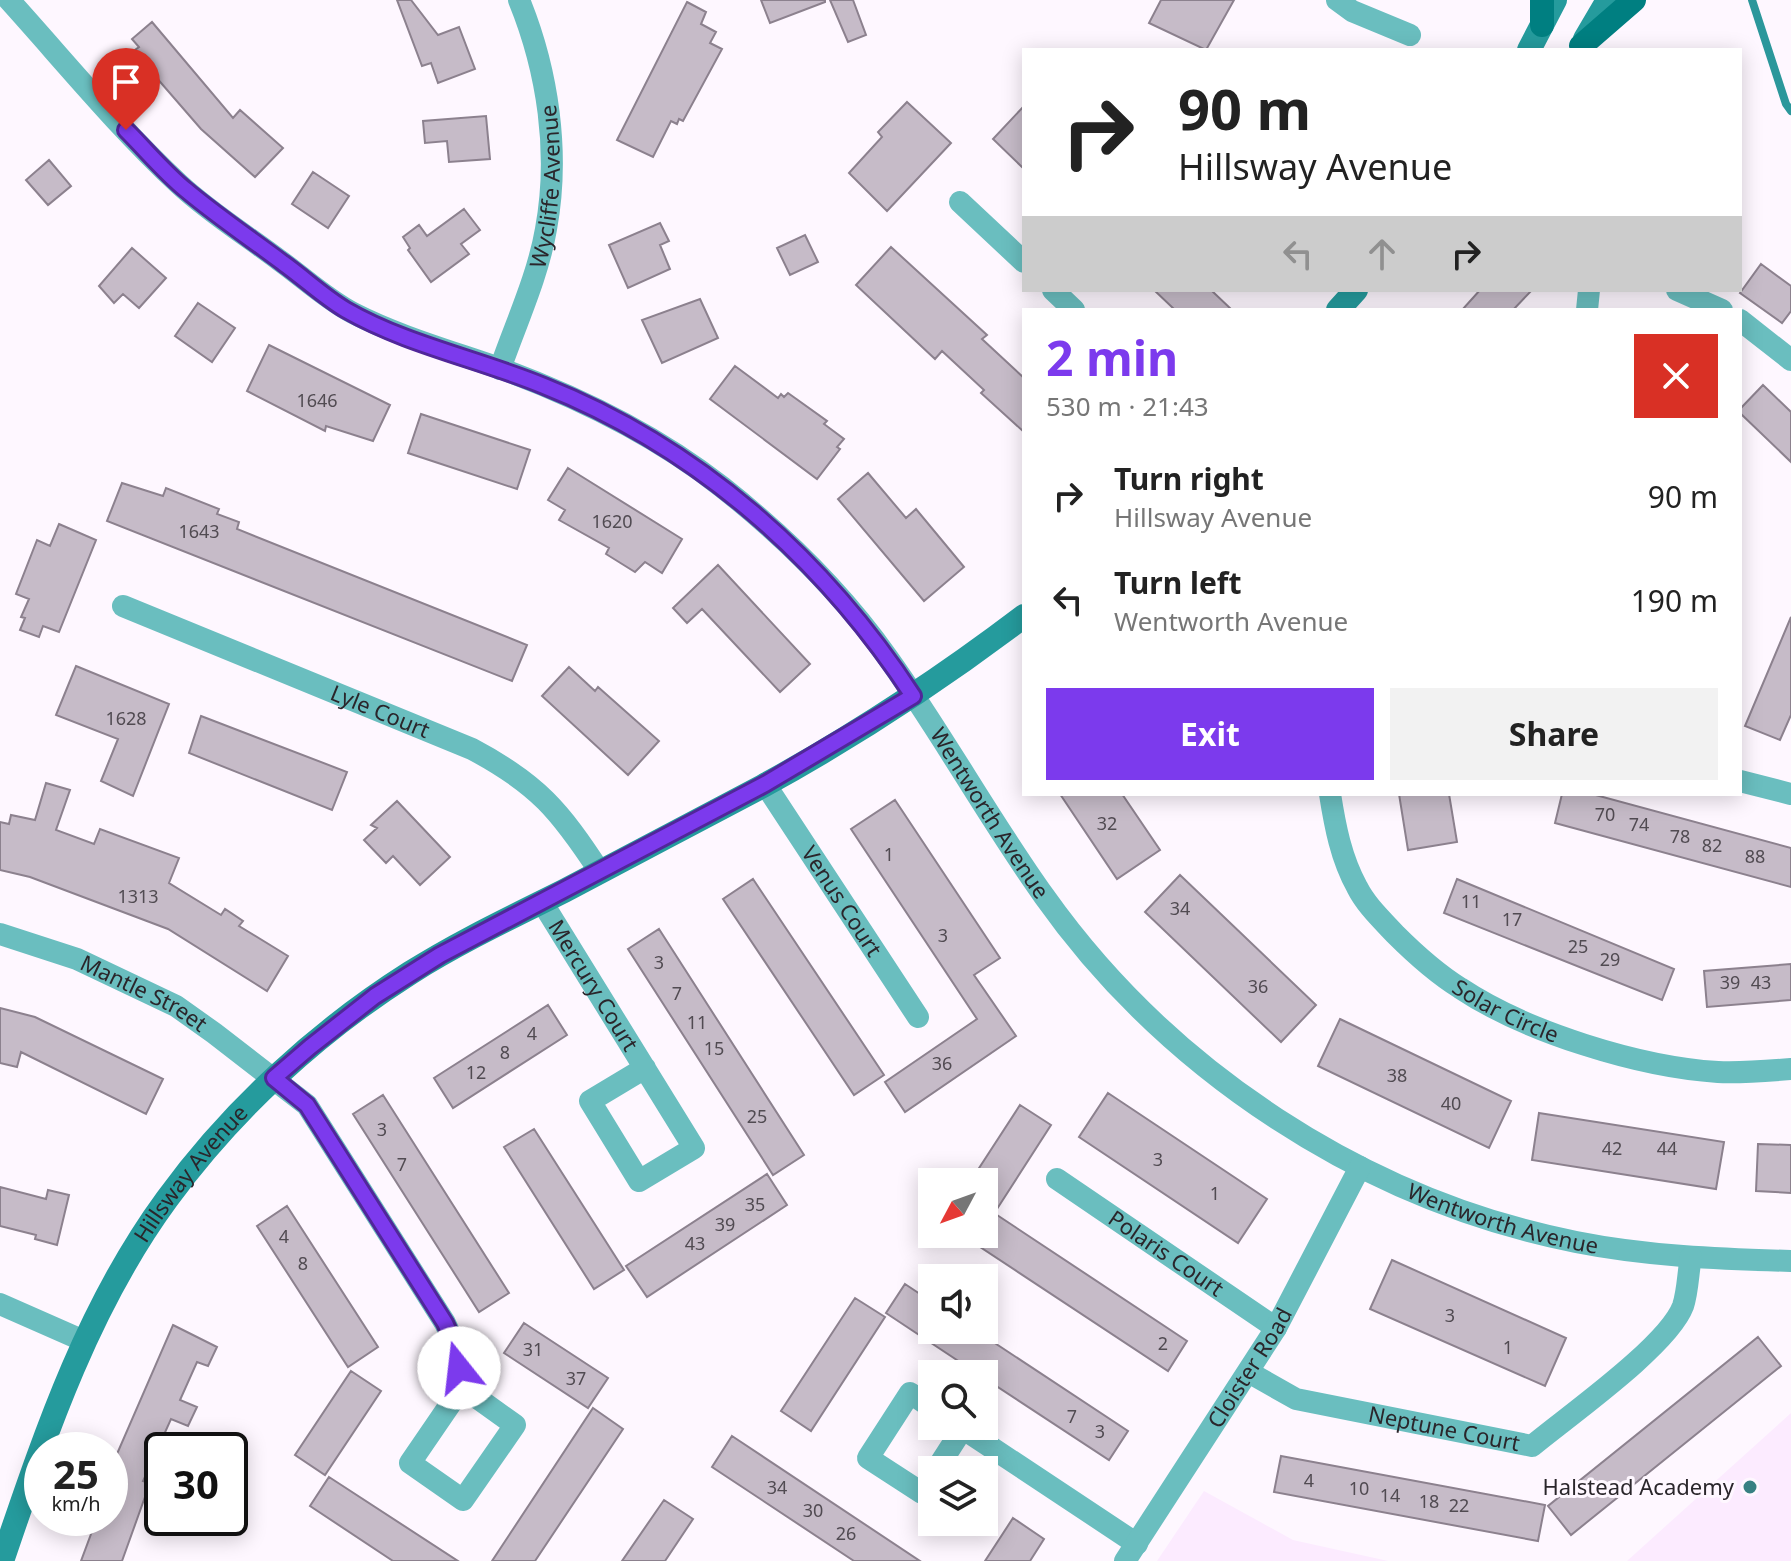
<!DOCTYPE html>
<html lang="en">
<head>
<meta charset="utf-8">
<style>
  :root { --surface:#fff; --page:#f2f2f2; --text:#222; --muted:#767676; --accent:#7c3aed }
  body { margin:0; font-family:"Noto Sans",sans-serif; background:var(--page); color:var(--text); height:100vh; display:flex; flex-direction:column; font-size:30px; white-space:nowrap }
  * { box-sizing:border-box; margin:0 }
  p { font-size:26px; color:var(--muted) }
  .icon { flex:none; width:44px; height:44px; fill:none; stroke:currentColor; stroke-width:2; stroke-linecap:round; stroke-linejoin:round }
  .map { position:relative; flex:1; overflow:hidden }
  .side { position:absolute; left:1022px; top:308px; width:720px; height:488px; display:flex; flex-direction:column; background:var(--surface); border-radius:0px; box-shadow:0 4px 20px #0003 }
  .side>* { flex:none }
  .banner { position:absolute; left:1022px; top:48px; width:720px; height:244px; border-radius:0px; box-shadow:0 4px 20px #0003; background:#fff; color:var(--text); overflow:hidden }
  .needle { width:52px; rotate:229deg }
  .tools { position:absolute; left:918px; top:1168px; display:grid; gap:16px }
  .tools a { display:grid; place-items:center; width:80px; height:80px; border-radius:0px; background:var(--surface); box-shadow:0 4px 20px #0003; font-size:40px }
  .speed { position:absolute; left:24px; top:1432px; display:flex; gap:16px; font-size:40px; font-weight:700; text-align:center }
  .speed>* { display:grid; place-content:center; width:104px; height:104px; border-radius:50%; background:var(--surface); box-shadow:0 4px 20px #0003; line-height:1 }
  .speed small { font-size:20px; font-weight:400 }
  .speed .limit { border:4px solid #111; border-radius:12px; background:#fff; color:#111 }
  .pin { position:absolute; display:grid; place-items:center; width:68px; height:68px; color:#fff; margin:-82px -34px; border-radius:50% 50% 50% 0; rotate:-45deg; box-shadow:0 0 8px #0007 }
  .pin .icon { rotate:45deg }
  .me { position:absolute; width:88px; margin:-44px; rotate:344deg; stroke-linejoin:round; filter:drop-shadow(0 0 6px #0008) }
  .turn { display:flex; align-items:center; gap:28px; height:168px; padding:0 24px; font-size:36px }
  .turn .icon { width:104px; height:104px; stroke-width:2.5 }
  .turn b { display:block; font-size:56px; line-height:68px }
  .lanes { display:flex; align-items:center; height:76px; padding:0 24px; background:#0003; justify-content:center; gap:40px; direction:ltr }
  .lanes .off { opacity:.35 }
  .round { display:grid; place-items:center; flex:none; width:84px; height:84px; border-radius:0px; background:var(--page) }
  .headline { display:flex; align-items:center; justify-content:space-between; height:136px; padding:0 24px }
  h1 { font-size:48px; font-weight:700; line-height:60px; color:var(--accent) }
  .primary-button { display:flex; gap:16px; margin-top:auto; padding:16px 24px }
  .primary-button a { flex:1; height:92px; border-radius:0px; background:var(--accent); color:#fff; font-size:32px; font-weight:700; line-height:92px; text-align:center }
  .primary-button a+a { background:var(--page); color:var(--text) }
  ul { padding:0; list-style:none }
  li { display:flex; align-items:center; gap:24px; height:104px; padding:0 24px }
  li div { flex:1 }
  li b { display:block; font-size:30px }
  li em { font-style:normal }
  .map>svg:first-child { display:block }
</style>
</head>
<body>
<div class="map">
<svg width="1791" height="1561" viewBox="0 0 1791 1561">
  <rect width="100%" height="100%" fill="#fef7ff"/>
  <path fill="#fcebff" d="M1791,1413V1561H1627Z
    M1204,1491L1293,1540L1388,1561H1157Z"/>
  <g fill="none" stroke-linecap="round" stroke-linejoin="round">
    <path stroke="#2b979b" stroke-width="8" d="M1752,0L1786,104L1791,111"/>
  </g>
  <path fill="#c6bbc8" stroke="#8c818e" stroke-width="2" d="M397,0H411L438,35L459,27L475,69L438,83L431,63L422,66Z
    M761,0H825V2L770,23Z
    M830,0H853L866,35L848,42Z
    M1161,0H1234L1206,50L1149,23Z
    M687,2L706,12L701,24L716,32L710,43L722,49L683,121L679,119L677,124L671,121L653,157L617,140Z
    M152,22L233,118L240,110L283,148L255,177L201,129L142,61L144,60L135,50L139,47L132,39Z
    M907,102L951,143L887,211L849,173L882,137L878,132Z
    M1024,106V169L993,139Z
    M486,116L490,159L449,162L447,141L425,143L423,121Z
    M49,160L71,186L48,205L26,180Z
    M313,172L349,196L328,228L292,204Z
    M464,209L480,230L461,244L469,254L431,282L408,250L410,248L403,237L419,225L427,236Z
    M660,223L669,241L660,245L670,269L628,288L609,245Z
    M805,235L818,262L790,275L777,248Z
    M891,247L987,335L982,339L1024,378V432L981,393L984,390L942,351L935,359L856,285Z
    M132,248L166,278L139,308L123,294L114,303L99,286Z
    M1761,264L1791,286V311L1782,323L1740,293Z
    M1154,290H1211L1232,310H1175Z
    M1480,290H1532L1513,310H1462Z
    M700,299L718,338L662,363L642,320Z
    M198,303L235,328L212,362L175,336Z
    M269,345L390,405L373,441L326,426L325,431L247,391Z
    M735,366L778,398L781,394L784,397L788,393L827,421L824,424L844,439L837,447L840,449L817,479L710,399Z
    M1763,385L1791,412V462L1740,413V409Z
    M421,414L530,450L517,489L408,453Z
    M568,468L682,539L662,573L645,562L635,572L606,554L609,548L559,520L565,510L548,500Z
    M868,473L906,518L916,509L964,567L924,601L838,499Z
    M122,483L163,496L166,488L219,509L217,514L239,522L237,529L527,645L512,681L107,521Z
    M59,524L96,540L59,632L43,626L39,637L20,630L25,618L21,617L29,599L16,594L37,540L50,546Z
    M718,565L810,664L780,692L702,609L687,623L673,608Z
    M1791,617V715L1780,740L1745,726Z
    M76,666L169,704L133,796L101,781L118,739L56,715Z
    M569,667L595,691L598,687L659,741L628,775L542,696Z
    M201,716L347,772L332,810L189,753Z
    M46,783L70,790L56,830L94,844L100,829L179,858L169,883L221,915L225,909L243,921L239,926L288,956L267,991L168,929L30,877L0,870V822L9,824L11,815L35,820Z
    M1060,794H1122L1160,850L1117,879Z
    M1399,794H1449L1457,842L1408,850Z
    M1562,794H1592L1791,848V887L1555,823Z
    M895,800L1000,958L974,975L1016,1036L905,1112L885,1082L977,1019L851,829Z
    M397,801L450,857L420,885L393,856L386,863L364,840L377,828L371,825Z
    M1180,875L1316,1005L1281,1042L1145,912Z
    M753,879L884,1075L854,1095L723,899Z
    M1457,879L1674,969L1662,1000L1444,913Z
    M659,929L804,1155L773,1175L628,949Z
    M1791,964V1000L1707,1007L1704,971Z
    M548,1005L567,1035L453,1108L434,1078Z
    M0,1008L35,1017L163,1079L146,1114L21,1052L17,1067L0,1063Z
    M1340,1019L1511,1101L1489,1148L1318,1066Z
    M1108,1093L1267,1199L1238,1243L1079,1137Z
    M383,1095L509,1293L479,1312L353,1114Z
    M1020,1105L1051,1125L997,1209L984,1201V1182H970Z
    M1539,1113L1724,1142L1716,1189L1532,1160Z
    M534,1129L624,1270L594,1289L504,1147Z
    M1758,1144L1791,1145V1193L1756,1191Z
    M767,1174L787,1205L647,1297L626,1266Z
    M0,1187L46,1199L48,1190L69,1195L57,1245L35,1239L36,1235L0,1226Z
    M287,1206L378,1347L348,1367L257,1226Z
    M991,1211L1187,1341L1168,1371L971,1241L976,1234H984V1222Z
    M1392,1260L1566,1338L1545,1386L1370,1309Z
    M905,1284L932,1302V1330H975L1128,1431L1109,1460L984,1378V1374H978L886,1313Z
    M855,1298L885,1317L811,1431L781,1411Z
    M524,1323L608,1378L588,1408L504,1353Z
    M173,1325L217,1347L208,1366L197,1362L180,1400L197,1407L188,1426L171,1419L143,1481L150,1483L122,1561H81L97,1518H110V1470Z
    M1758,1337L1781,1366L1571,1535L1548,1506Z
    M351,1371L381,1391L325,1475L295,1455Z
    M593,1408L623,1429L535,1561H492Z
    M732,1436L920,1561H854L712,1467Z
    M1281,1456L1545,1505L1538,1541L1274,1492Z
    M329,1477L458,1561H393L310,1506Z
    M664,1500L693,1519L665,1561H622Z
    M1013,1518L1044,1539L1030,1561H985Z"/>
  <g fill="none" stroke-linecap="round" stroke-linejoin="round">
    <g stroke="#6abebf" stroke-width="22">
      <path id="s1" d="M9,0C65,62 118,127 179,184C209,212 246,235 279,260C303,277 326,299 353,313C400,337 451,351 502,369C580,398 656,435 722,487C784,536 842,593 888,658C943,735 989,819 1044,896C1168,1071 1364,1200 1576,1242C1646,1256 1719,1259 1791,1261"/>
      <path d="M1337,0L1352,11L1410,35"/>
      <path d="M960,202L1024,262"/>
      <path d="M1053,290L1074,310"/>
      <path d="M1677,290L1722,310"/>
      <path d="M1587,310L1589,290"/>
      <path d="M1740,320L1791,360"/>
      <path id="s2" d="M500,369C516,323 538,276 546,229C560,153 548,71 519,0"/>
      <path id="s3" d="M123,606L472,749C538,784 560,811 600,872"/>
      <path d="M1740,781L1791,794"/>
      <path id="s4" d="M765,784L918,1017"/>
      <path id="s5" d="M1330,794C1335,826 1341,858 1357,887C1366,905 1381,919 1395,934C1415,954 1436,973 1460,988C1526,1032 1639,1067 1718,1072C1742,1073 1767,1071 1791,1069"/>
      <path id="s6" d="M542,902L694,1148L639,1181L590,1101L645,1068"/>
      <path id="s7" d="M0,934L77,959L176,1006L214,1033L307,1105L445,1323L457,1349L462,1387L410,1463L463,1500L515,1425L462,1387"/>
      <path id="s8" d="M1057,1179L1276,1328"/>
      <path d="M0,1304L84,1341"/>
      <path id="s9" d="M1250,1373L1296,1399L1532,1446C1568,1416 1668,1346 1683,1306C1688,1291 1688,1272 1691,1257"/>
      <path d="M932,1408L910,1393L868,1458L922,1493L932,1477"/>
      <path d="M959,1426L1137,1544"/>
      <path d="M936,1470L963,1428"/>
      <path id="s10" d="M1125,1561L1276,1328L1360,1167"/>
    </g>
    <g stroke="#259b9d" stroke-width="24">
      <path d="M1585,39L1608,0"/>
      <path d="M1529,50L1555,0"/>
      <path d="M1338,310L1356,290"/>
      <path id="s11" d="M2,1561C45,1435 87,1308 167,1199C232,1110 317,1032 410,973C459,942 512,917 564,891C630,856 697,821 763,786C854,736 941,679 1024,616"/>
    </g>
    <path stroke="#007f81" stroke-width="24" d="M1542,0V25
      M1581,46L1634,0"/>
  </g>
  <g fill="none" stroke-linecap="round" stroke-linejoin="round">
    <g stroke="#51269a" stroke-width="20">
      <path id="route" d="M126,130C146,150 165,173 186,190C217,216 251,239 283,263C304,278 324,297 346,310C407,345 479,359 544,386C697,447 823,558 913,696L765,784L440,955L375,996L310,1047L274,1078L307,1105L445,1323L457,1349L459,1368"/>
    </g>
    <use href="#route" stroke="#7c3aed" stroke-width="14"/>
  </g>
  <circle fill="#378082" stroke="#fef7ff" stroke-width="3" cx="1750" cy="1487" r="8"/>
  <g text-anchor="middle" stroke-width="6" stroke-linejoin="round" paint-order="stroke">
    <g font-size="18" fill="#514b52">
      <text x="317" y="407">1646</text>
      <text x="612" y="528">1620</text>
      <text x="199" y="538">1643</text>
      <text x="126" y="725">1628</text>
      <text x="1605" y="821">70</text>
      <text x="1107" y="830">32</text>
      <text x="1639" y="831">74</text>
      <text x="1680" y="843">78</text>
      <text x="1712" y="852">82</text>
      <text x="889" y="861">1</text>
      <text x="1755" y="863">88</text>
      <text x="138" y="903">1313</text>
      <text x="1471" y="908">11</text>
      <text x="1180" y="915">34</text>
      <text x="1512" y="926">17</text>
      <text x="943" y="942">3</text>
      <text x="1578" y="953">25</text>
      <text x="1610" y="966">29</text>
      <text x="659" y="969">3</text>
      <text x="1730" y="989">39</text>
      <text x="1761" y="989">43</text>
      <text x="1258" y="993">36</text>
      <text x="677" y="1000">7</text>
      <text x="697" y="1029">11</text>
      <text x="532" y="1040">4</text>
      <text x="714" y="1055">15</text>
      <text x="505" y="1059">8</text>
      <text x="942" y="1070">36</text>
      <text x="476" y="1079">12</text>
      <text x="1397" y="1082">38</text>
      <text x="1451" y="1110">40</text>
      <text x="757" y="1123">25</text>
      <text x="382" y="1136">3</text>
      <text x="1612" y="1155">42</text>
      <text x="1667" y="1155">44</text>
      <text x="1158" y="1166">3</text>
      <text x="402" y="1171">7</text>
      <text x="1215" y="1200">1</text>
      <text x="755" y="1211">35</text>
      <text x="725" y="1231">39</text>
      <text x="284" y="1243">4</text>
      <text x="695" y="1250">43</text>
      <text x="303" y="1270">8</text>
      <text x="1450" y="1322">3</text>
      <text x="1163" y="1350">2</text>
      <text x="1508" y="1354">1</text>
      <text x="533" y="1356">31</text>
      <text x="576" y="1385">37</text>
      <text x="1072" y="1423">7</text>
      <text x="1100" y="1438">3</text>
      <text x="1309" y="1487">4</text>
      <text x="777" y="1494">34</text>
      <text x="1359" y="1495">10</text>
      <text x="1390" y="1502">14</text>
      <text x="1429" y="1508">18</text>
      <text x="1459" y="1512">22</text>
      <text x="813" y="1517">30</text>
      <text x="846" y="1540">26</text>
    </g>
    <g font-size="22" fill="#2a262b" stroke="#fef7ff">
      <text dy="8" stroke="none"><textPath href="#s2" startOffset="190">Wycliffe Avenue</textPath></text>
      <text dy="8" stroke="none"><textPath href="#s3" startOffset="278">Lyle Court</textPath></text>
      <text dy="8" stroke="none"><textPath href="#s1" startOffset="1302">Wentworth Avenue</textPath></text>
      <text dy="8" stroke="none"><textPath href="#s4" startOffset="140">Venus Court</textPath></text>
      <text dy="8" stroke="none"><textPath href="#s6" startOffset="98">Mercury Court</textPath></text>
      <text dy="8" stroke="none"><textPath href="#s7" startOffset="156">Mantle Street</textPath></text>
      <text dy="8" stroke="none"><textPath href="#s5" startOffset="294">Solar Circle</textPath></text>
      <text dy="8" stroke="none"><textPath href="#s11" startOffset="434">Hillsway Avenue</textPath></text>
      <text dy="8" stroke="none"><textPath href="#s1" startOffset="1974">Wentworth Avenue</textPath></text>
      <text dy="8" stroke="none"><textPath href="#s8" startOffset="132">Polaris Court</textPath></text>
      <text dy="8" stroke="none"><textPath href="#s10" startOffset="230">Cloister Road</textPath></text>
      <text dy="8" stroke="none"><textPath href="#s9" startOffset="204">Neptune Court</textPath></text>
    </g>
    <g font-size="22" fill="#2a262b" stroke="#fef7ff" text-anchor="end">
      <text x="1734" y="1495">Halstead Academy</text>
    </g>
  </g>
</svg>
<div class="tools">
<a><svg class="needle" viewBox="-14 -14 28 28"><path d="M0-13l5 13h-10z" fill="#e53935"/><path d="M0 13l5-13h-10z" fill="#767676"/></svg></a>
<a><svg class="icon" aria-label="sound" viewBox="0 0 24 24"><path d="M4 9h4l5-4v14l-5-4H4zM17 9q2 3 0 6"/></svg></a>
<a><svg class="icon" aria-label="search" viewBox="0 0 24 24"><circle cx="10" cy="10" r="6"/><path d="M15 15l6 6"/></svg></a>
<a><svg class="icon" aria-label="layers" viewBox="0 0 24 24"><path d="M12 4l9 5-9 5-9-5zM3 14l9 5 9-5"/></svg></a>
</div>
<div class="speed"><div>25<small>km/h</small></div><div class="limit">30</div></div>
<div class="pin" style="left:126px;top:130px;background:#d93025"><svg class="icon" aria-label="arrive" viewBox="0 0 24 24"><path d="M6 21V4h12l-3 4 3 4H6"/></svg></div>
<svg class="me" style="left:459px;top:1368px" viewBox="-20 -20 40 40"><circle r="19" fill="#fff"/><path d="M0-13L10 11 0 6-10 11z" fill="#7c3aed"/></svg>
<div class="banner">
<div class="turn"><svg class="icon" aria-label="right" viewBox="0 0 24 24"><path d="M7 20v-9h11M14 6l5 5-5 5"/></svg><div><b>90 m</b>Hillsway Avenue</div></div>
<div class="lanes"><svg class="icon off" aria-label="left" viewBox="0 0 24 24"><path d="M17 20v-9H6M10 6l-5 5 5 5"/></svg><svg class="icon off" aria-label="ahead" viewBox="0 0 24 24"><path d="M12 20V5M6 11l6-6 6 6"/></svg><svg class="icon" aria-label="right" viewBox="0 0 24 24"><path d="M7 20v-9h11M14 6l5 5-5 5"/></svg></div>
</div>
<section class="side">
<div class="headline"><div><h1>2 min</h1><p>530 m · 21:43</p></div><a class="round" style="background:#d93025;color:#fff"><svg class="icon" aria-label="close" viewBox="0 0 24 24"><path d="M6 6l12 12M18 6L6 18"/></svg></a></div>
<ul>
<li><svg class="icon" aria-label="right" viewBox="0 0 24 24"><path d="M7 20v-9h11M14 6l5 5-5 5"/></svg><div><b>Turn right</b><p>Hillsway Avenue</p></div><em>90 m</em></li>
<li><svg class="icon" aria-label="left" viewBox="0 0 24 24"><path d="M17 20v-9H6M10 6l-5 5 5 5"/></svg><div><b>Turn left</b><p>Wentworth Avenue</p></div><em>190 m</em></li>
</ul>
<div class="primary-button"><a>Exit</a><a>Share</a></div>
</section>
</div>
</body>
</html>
